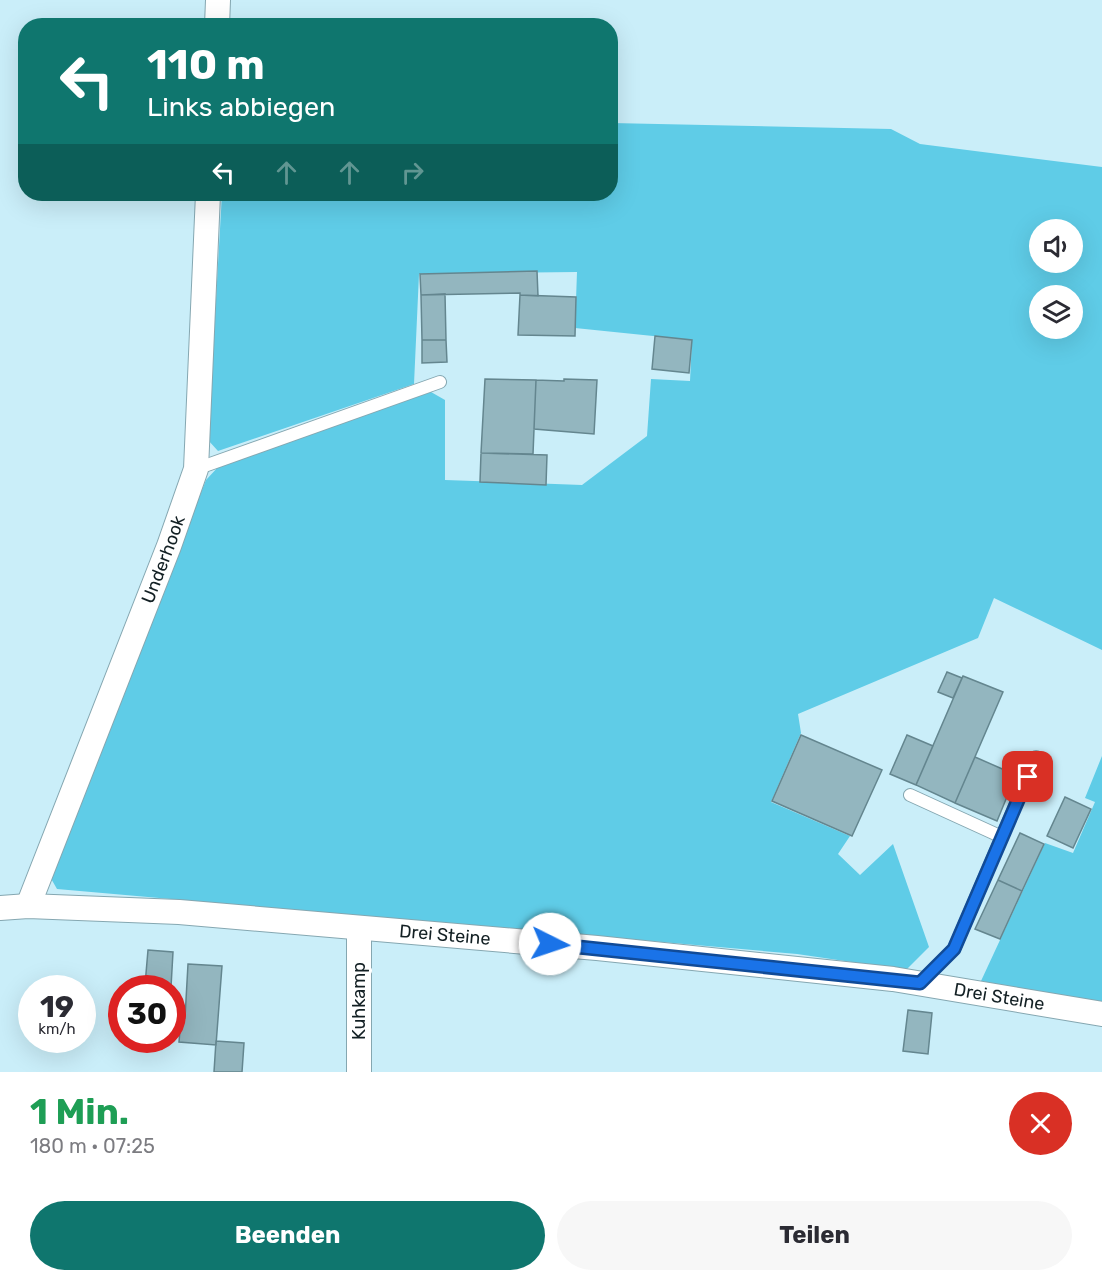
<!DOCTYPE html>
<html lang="de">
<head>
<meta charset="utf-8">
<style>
  :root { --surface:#fff; --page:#f7f7f7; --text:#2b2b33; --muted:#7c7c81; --accent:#0f766e }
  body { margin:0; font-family:Rubik,sans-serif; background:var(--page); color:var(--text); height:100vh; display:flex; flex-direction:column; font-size:22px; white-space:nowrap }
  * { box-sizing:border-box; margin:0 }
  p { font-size:20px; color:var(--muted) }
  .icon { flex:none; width:33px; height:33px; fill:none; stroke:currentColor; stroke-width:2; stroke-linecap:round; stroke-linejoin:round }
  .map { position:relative; height:1072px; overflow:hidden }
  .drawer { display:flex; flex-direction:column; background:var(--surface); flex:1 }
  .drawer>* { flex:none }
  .hud { position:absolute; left:18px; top:18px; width:600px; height:183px; border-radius:24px; box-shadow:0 6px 24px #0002; background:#0f766e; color:#fff; overflow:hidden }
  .controls { position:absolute; left:1029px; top:219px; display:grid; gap:12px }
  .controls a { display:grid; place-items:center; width:54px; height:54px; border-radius:50%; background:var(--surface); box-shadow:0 6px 24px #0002; font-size:30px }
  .speed { position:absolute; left:18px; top:975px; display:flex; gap:12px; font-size:30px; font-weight:700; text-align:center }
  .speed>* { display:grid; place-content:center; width:78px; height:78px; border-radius:50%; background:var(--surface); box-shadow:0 6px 24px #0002; line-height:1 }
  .speed small { font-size:15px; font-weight:400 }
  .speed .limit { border:9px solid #d22; background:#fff; color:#111 }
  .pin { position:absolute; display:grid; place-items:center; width:51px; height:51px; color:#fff; margin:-26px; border-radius:12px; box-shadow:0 3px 9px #0006 }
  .me { position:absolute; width:66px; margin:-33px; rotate:94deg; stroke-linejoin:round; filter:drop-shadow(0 0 4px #0008) }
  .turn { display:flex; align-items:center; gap:21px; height:126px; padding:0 30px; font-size:27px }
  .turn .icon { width:78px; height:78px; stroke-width:2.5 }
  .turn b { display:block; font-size:42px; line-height:51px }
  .lanes { display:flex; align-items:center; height:57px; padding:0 30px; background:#0003; justify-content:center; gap:30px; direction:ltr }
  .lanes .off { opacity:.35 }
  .round { display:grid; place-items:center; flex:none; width:63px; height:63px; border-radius:32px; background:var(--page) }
  .overview { display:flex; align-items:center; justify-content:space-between; height:102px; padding:0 30px }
  h1 { font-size:36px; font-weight:700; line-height:45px; color:#1e9e55 }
  .cta { display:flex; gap:12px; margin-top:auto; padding:12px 30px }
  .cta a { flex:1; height:69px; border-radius:36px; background:var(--accent); color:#fff; font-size:24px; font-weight:700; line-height:69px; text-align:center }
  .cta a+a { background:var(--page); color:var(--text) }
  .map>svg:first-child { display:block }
</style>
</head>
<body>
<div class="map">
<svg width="1102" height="1072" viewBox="0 0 1102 1072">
  <rect width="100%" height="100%" fill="#caeef9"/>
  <path fill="#5fcce7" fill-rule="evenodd" d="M611,123L891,129L920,144L1102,167V650L994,598L978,638L798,714L801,733L771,802L850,836L838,854L860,875L893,844L929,947L906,970L797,954L57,889L49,875L206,480L219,466L431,392L445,400V480L582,485L647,436L651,379L690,381L692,340L575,328L577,272L419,274L414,384L218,451L208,440L222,194H610ZM1040,230H1072V262H1040ZM1040,296H1072V328H1040Z
    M1102,756V1004L981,981L1045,843L1073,853L1095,802L1085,798Z"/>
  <path fill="#93b6bf" stroke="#64868f" stroke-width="1.5" d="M537,271L538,296L520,295V293L421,295L420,274Z
    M445,294L446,340H422L421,295Z
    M520,295L576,297L575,336L518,335Z
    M655,336L692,340L689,373L652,369Z
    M422,340H446L447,362L422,363Z
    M485,379L536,380L533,454L481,453Z
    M564,379L597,380L594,434L534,429L536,380L564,381Z
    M481,453L547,455L546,485L480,482Z
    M947,672L962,678L953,698L938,692Z
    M963,676L1003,692L955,803L916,785Z
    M801,735L882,770L852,836L772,801Z
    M907,735L933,746L916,785L890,774Z
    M975,757L1016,775L997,821L955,803Z
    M1065,797L1091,809L1073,848L1047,836Z
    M1020,833L1044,844L1022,891L998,880Z
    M998,880L1022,891L1000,939L975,929Z
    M148,950L173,952L171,987L145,985Z
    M188,964L222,966L216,1045L179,1042L181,1018H185Z
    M908,1010L932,1013L928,1054L903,1051Z
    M216,1041L244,1043L242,1072H214Z"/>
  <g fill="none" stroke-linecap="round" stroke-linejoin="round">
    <g stroke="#85a7b1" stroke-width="14">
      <path id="lane" d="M196,469L440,382
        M910,795L1002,837
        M920,983L954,949L1036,757"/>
    </g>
    <g stroke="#85a7b1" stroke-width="26">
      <g id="street">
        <path d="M217,26L218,0"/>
        <path id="s1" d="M28,906L169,546L196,469L208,194"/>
        <path id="s2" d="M0,908L28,906L179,912L597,948L893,979L1102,1014"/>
        <path d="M359,930V1072"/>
      </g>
    </g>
    <use href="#lane" stroke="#fff" stroke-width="12"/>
    <use href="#street" stroke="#fff" stroke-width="24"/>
  </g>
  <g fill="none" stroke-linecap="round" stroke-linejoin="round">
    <g stroke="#114b97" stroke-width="15">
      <path id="route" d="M550,944L920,983L954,949L1028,777"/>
    </g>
    <use href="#route" stroke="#1a73e8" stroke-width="10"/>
  </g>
  <g text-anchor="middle" stroke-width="6" stroke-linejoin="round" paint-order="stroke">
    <g font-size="18" fill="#132024" stroke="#fff">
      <text dy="6" stroke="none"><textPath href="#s1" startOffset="372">Underhook</textPath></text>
      <text dy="6" stroke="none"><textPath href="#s2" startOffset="446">Drei Steine</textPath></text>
      <text dy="6" stroke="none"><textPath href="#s2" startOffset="1004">Drei Steine</textPath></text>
      <text transform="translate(359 1001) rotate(-90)" y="6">Kuhkamp</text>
    </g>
  </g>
</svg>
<div class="controls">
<a><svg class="icon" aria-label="sound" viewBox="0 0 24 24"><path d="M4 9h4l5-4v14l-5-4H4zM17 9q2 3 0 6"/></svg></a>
<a><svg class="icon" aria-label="layers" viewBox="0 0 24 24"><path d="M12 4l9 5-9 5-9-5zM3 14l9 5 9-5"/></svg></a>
</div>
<div class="speed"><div>19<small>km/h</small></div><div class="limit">30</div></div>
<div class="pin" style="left:1028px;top:777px;background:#d93025"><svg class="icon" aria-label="arrive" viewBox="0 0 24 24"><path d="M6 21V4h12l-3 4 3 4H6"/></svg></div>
<svg class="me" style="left:550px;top:944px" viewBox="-20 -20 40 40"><circle r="19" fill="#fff"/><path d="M0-13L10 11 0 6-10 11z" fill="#1a73e8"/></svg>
<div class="hud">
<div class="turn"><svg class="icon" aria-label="left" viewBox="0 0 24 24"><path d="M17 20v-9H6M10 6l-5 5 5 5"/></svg><div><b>110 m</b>Links abbiegen</div></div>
<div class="lanes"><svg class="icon" aria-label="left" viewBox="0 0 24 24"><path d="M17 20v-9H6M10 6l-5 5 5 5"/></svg><svg class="icon off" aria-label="ahead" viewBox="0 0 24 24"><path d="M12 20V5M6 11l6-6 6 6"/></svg><svg class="icon off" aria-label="ahead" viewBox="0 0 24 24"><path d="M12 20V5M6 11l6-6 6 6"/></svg><svg class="icon off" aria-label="right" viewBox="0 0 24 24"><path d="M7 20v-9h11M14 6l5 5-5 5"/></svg></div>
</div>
</div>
<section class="drawer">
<div class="overview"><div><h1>1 Min.</h1><p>180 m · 07:25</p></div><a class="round" style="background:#d93025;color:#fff"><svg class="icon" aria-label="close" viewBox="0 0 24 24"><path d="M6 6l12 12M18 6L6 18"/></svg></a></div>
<div class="cta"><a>Beenden</a><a>Teilen</a></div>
</section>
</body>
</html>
